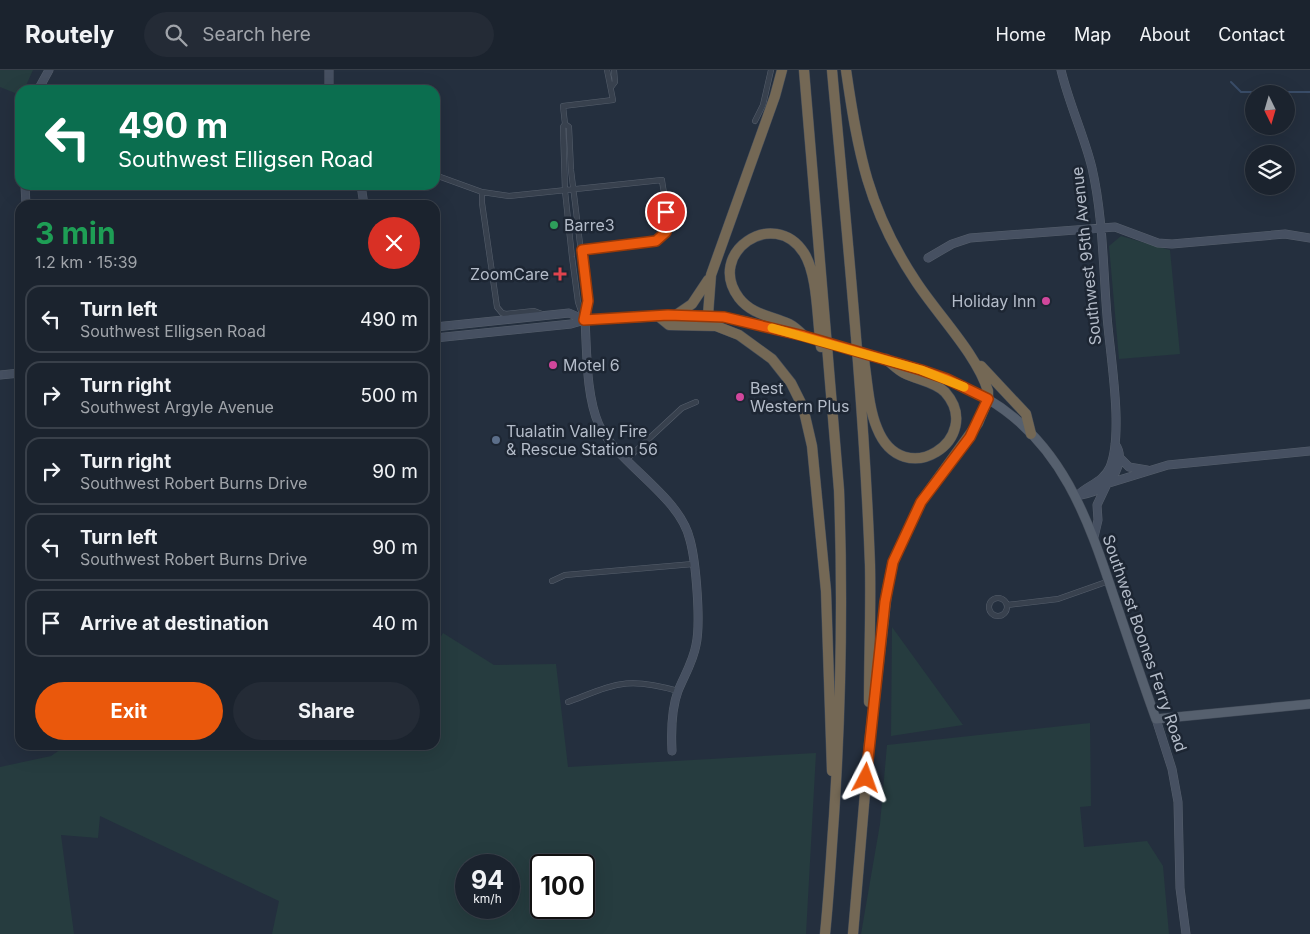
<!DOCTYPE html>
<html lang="en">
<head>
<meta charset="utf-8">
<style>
  :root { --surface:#1b232e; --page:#242b36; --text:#f1f3f6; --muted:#a0a4aa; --line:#39404a; --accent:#ea580c }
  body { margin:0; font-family:Inter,sans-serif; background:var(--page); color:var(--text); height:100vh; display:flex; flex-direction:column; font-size:19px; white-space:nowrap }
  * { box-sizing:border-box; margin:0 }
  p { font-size:16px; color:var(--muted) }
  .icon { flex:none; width:28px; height:28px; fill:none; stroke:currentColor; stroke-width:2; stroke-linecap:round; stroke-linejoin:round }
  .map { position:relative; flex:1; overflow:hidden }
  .panel { position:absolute; left:15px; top:130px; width:425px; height:550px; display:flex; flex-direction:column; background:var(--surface); border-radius:15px; box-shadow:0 5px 20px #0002,0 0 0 1px var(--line) }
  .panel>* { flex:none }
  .hud { position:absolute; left:15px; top:15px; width:425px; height:105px; border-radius:15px; box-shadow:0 5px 20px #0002,0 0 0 1px var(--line); background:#0b6e4f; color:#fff; overflow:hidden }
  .needle { width:32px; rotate:175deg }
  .controls { position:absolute; left:1245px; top:15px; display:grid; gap:10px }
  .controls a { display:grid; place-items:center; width:50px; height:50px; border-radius:50%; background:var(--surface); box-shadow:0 5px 20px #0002,0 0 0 1px var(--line); font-size:25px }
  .speed { position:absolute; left:455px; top:784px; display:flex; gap:10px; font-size:25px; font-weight:700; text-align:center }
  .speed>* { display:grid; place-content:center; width:65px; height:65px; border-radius:50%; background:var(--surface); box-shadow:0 5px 20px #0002,0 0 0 1px var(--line); line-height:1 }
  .speed small { font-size:12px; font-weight:400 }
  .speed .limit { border:2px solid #111; border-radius:8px; background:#fff; color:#111 }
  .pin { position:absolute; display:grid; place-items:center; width:42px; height:42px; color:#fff; margin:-21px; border:2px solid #fff; border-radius:50%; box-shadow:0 1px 5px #0007 }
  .me { position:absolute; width:55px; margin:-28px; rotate:4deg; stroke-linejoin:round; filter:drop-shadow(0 0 4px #0008) }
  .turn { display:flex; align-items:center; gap:18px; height:105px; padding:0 20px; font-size:22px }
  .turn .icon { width:65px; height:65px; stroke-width:2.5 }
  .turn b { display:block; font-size:35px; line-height:42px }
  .round { display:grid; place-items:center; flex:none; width:52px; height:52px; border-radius:26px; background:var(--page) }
  .overview { display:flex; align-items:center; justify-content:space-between; height:85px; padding:0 20px }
  h1 { font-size:30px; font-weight:700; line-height:38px; color:#1e9e55 }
  .cta { display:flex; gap:10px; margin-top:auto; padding:10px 20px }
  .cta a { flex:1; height:58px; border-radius:30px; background:var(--accent); color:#fff; font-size:20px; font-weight:700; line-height:58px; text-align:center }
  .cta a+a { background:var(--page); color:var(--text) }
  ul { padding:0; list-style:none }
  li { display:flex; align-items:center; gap:15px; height:68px; margin:0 10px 8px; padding:0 10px; border:2px solid var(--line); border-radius:15px }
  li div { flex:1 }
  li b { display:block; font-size:19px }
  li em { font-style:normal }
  header { display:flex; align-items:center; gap:30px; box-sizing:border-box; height:70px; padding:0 25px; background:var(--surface); border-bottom:1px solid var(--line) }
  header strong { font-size:24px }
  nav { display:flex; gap:28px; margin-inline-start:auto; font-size:18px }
  .search { width:350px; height:45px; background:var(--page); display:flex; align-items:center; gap:12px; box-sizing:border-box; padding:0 18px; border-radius:28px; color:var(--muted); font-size:19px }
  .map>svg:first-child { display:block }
</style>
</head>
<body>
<header>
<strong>Routely</strong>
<div class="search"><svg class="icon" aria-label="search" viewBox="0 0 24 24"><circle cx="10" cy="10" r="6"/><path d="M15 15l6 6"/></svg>Search here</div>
<nav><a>Home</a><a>Map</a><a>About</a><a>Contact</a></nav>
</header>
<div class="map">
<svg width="1310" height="864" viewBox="0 0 1310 864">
  <rect width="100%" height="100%" fill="#242f3e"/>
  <path fill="#263c3f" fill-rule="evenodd" d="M0,0H33L24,20H20V25L0,17Z
    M1121,166L1170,180L1180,284L1119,289L1109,176Z
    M892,557L963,655L891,666Z
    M443,563L494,595L556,594L568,697L816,683L806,864H272L279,831L100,746L98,768L61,765L74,864H0V697L51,686L67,675H435V577ZM466,795H509V838H466ZM541,795H584V838H541Z
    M1090,653L1091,736L1080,737L1084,777L1147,771L1163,796L1169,864H861L880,754L887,675Z"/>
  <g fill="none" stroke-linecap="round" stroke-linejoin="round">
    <path stroke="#394c67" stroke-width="2" d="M1231,12L1241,22H1310"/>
    <g stroke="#565f6c" stroke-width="6">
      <path id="street" d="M612,16L615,12L614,0
        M755,51L763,35L771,0
        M565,54L569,57L571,100L587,231L585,250
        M435,105L482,122L509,126L662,110C664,129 675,160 657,171L582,180
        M482,122V133L497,237L502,243L506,244L534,241L542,244
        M584,250L578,232L572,187L565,121L563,57L565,54L563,36L613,30L607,0
        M627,389L682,338L696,332
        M552,511L565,505L693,494
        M989 537a9 9 0 1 1 18 0a9 9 0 1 1-18 0Z
        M1007,535L1058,529L1109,511
        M568,632C616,614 626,606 678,621"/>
    </g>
    <g stroke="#565f6c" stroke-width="9">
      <path id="secondary" d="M1061,0C1069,34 1084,65 1092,98C1103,146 1103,197 1107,246C1110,285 1124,363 1110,397C1103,413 1087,415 1077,426
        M38,20L49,0
        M329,20V0
        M25,115L26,135
        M361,115L364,135
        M928,188L952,174L970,168L1115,157L1158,173L1172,174L1285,164L1310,168
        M585,250C587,282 586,326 599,355C619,395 680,426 690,470C696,492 701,553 696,575C693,592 684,606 678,621C671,640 671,661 672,681
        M435,257L569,243L585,250
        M435,268L571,254L585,250L708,245
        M0,305L20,303
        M1119,387L1129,397L1147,400
        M1106,414L1168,395L1310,381
        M1077,426C1086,424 1096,422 1103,417C1116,408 1125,387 1115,374
        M1094,467L1098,450L1097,435L1106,416
        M1156,649L1172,699L1178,732L1180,818L1186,864"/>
    </g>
    <g stroke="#414a57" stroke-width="10">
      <path id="primary" d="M708,245L746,251L804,266
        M887,290C922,300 955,310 986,328C1062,372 1088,449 1114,527C1128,568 1141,608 1156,649L1310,634"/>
    </g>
    <g stroke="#434c59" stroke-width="11">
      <path id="highway" d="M804,0L839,420C843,529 841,637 834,746C831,786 829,825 825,864
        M832,0C847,165 864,330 870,495C871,541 869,587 869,632
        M846,0C858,83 868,139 915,210C936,243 977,284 988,321V329L978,353L921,432L893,492L887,521L869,676L853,864
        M676,245L692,234L708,210
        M708,245L711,205L775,26L782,0
        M658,246L669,255L716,256L739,265L772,289L791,313L803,337L812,376L826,521L832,701
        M804,266C800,262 795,257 789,254C772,246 752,245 739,228C705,183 774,136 804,183C818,205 817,250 821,277
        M863,283C867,306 868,337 877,358C903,424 986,368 945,322C934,311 917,310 904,303C898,300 892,294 886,289
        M981,296L1026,344L1031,364"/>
    </g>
    <use href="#street" stroke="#38414e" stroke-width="5"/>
    <use href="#secondary" stroke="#465061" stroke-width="8"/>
    <use href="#primary" stroke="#56606e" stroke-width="9"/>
    <use href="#highway" stroke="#746855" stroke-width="10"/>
    <g stroke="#414a57" stroke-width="10" stroke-linecap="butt">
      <path id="primary-bridge" d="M804,266L880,288"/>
    </g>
    <use href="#primary-bridge" stroke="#56606e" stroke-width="9"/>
  </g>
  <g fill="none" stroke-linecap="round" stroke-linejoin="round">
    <g stroke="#983908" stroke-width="12">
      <path id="route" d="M666,142V162L656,171L582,180L588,231L584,250L668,245L724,247L804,266L921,300L947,309L988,329L970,367L921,432L893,492L885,532L866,708"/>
    </g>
    <use href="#route" stroke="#ea580c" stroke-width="9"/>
    <path stroke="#f59e0b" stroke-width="9" d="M772,258L921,300L964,317"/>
  </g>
  <circle fill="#2e9e5b" stroke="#1d2633" stroke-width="2" cx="554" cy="155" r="5"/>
  <path fill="#e0444e" stroke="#1d2633" stroke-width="2" d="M557.5 196.5h5v5h5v5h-5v5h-5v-5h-5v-5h5z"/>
  <g fill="#d1479c" stroke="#1d2633" stroke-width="2">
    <circle cx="1046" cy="231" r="5"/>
    <circle cx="553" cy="295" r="5"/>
    <circle cx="740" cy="327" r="5"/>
  </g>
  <circle fill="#5c6f8a" stroke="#1d2633" stroke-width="2" cx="496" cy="370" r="5"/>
  <g text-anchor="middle" stroke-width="5" stroke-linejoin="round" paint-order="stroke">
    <g font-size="16" fill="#b4bcc9" stroke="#1d2633" text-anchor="start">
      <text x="564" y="161">Barre3</text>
      <text x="549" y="210" text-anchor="end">ZoomCare</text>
      <text x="1036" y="237" text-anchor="end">Holiday Inn</text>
      <text x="563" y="301">Motel 6</text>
      <text x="750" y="324">Best<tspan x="750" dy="18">Western Plus</tspan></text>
      <text x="506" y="367">Tualatin Valley Fire<tspan x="506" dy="18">&amp; Rescue Station 56</tspan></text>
    </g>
    <g font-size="16" fill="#b4bcc9" stroke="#1d2633">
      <text transform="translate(1086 186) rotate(-96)" y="6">Southwest 95th Avenue</text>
      <text transform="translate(1145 573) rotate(71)" y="6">Southwest Boones Ferry Road</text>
    </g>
  </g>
</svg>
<div class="controls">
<a><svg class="needle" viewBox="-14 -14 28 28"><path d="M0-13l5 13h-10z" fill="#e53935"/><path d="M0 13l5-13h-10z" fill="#a0a4aa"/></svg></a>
<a><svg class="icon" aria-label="layers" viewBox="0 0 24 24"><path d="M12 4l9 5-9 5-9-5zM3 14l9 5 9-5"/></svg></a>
</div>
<div class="speed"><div>94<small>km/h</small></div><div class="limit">100</div></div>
<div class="pin" style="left:666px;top:142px;background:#d93025"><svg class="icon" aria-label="arrive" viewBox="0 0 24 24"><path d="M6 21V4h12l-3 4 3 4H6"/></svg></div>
<svg class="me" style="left:866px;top:708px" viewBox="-20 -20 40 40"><path d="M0-17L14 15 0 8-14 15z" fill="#ea580c" stroke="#fff" stroke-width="4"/></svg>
<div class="hud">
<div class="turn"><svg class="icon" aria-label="left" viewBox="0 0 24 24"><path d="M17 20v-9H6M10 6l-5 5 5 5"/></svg><div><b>490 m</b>Southwest Elligsen Road</div></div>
</div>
<section class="panel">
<div class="overview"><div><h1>3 min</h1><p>1.2 km · 15:39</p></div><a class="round" style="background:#d93025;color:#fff"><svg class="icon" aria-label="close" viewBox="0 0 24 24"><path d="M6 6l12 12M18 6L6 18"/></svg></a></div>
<ul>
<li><svg class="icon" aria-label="left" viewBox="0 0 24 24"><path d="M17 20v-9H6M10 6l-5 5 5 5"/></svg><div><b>Turn left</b><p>Southwest Elligsen Road</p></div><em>490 m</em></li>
<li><svg class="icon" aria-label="right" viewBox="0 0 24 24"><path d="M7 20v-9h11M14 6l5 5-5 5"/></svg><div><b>Turn right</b><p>Southwest Argyle Avenue</p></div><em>500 m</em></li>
<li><svg class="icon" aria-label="right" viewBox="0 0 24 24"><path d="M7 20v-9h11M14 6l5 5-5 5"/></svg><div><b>Turn right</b><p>Southwest Robert Burns Drive</p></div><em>90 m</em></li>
<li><svg class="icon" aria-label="left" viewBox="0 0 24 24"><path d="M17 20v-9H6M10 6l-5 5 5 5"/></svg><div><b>Turn left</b><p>Southwest Robert Burns Drive</p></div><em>90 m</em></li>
<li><svg class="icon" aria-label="arrive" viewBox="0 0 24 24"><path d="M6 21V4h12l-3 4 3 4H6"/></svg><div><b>Arrive at destination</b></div><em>40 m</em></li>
</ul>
<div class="cta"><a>Exit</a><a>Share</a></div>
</section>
</div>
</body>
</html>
